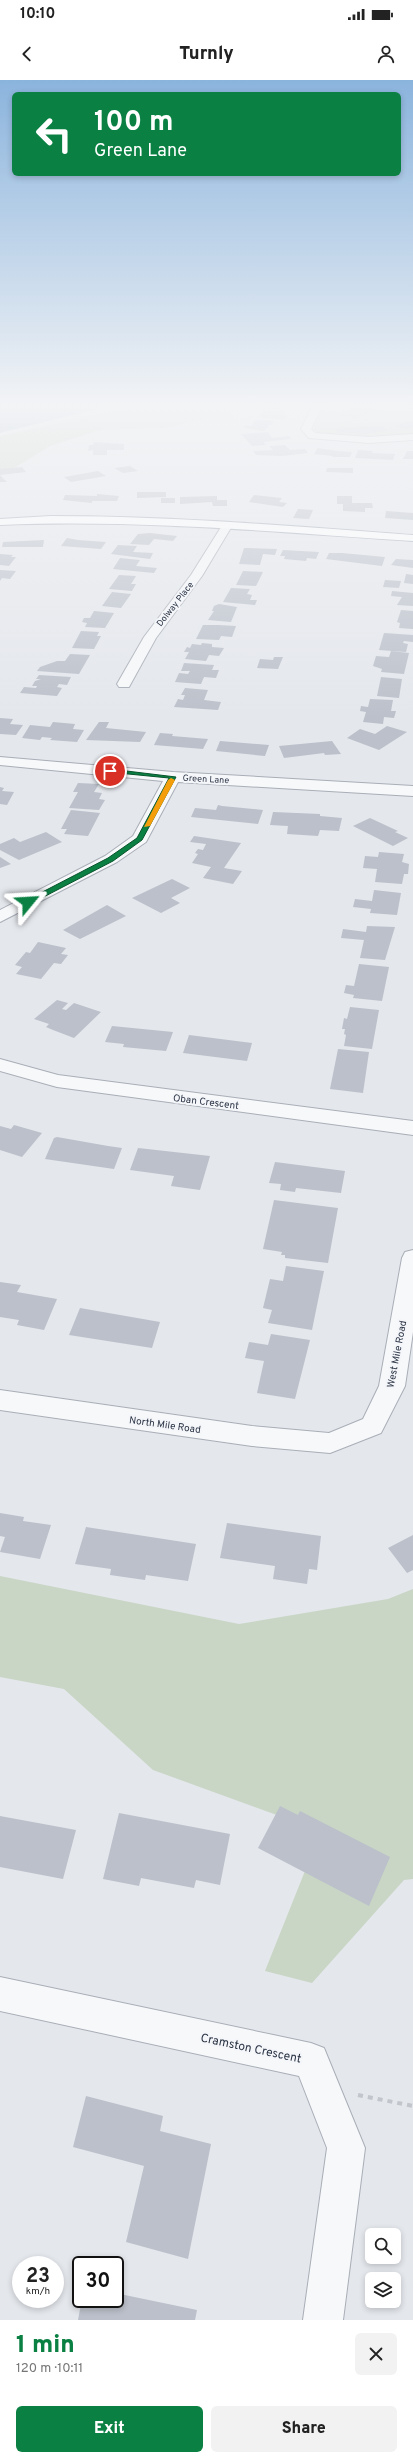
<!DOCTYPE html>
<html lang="en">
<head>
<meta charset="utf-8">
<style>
  :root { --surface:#fff; --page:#f2f2f2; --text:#222; --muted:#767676; --accent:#0b8043 }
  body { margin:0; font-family:Overpass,sans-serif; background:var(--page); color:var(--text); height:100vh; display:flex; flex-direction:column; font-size:15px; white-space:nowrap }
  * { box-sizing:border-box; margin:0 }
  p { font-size:13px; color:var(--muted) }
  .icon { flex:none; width:22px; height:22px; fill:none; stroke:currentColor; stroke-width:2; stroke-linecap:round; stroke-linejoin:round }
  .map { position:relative; height:2240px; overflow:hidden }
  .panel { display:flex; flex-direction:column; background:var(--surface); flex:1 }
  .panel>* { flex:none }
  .banner { position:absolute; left:12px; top:12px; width:389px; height:84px; border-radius:6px; box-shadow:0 2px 6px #0003; background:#0b8043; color:#fff; overflow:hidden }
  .fabs { position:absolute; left:365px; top:2148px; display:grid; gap:8px }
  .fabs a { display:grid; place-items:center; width:36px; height:36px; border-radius:6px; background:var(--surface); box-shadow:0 2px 6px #0003; font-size:20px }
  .speed { position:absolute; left:12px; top:2176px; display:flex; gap:8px; font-size:20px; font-weight:700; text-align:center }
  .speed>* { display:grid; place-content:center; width:52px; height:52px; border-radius:50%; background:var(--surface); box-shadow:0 2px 6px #0003; line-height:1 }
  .speed small { font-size:10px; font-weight:400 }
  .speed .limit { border:2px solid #111; border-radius:6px; background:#fff; color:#111 }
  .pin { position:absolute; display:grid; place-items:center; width:34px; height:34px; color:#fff; margin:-17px; border:2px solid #fff; border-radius:50%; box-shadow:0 1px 4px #0007 }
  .me { position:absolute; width:44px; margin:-22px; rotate:63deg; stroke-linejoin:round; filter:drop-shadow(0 0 3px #0008) }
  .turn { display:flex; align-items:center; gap:14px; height:84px; padding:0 16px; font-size:18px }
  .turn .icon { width:52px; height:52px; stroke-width:2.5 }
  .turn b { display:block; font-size:28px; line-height:34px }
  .round { display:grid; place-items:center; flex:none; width:42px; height:42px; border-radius:6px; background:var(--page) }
  .headline { display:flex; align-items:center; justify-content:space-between; height:68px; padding:0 16px }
  h1 { font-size:24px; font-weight:800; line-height:30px; color:var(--accent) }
  .button { display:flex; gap:8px; margin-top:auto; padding:8px 16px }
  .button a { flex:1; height:46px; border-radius:6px; background:var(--accent); color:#fff; font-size:16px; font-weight:800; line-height:46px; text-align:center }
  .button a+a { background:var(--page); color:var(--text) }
  .status { display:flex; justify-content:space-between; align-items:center; height:28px; padding:0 20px; background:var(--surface); direction:ltr }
  .status svg { height:11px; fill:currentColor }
  header { display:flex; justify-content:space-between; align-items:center; height:52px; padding:0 16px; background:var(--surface); font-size:18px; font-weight:800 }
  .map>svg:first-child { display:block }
</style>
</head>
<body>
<div class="status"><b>10:10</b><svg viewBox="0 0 49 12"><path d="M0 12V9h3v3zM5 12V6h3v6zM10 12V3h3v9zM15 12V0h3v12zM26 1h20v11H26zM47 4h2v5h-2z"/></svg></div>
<header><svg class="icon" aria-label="back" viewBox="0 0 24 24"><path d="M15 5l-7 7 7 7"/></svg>Turnly<svg class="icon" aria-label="person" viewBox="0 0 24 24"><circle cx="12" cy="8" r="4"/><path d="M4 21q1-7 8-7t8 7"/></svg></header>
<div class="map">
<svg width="413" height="2240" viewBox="0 0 413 2240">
  <rect width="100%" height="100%" fill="#e4e7ec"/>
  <path fill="#c9d6c5" d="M139,325H229L233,338H209L166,348L100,350L50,366L14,388L0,391V356Z
    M330,325H413V354C393,356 326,364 313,349L322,331Z
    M0,1496L239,1544L388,1519L413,1509V1799L404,1800L312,1903L265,1891L321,1751L153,1690L64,1609L0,1597Z"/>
  <path fill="#9fb4cc" d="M0,325H112L0,353Z"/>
  <path fill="#bbc0ca" d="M266,325H280L282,328L268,329Z
    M354,325L375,326L377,332L354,339L337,335L355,329Z
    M265,330L284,331L283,335L287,336L285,340L258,337Z
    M255,340L274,341L272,345H268L269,346L264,351L244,348L245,345L252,346Z
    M405,342H413V348L405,349L396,346Z
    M383,346L387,351L363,354L338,352L334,348Z
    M268,352L272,358L289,356L291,359L263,362L266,365L252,366L241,354Z
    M94,362L124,364V370H107V375H93V370L88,371L89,365H93Z
    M285,365L290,370L305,369L308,373L282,376L256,375L253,371L273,370L269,366Z
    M318,368L337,371L352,372L350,377H332L333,376L314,374Z
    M358,370L373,371L372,373L395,374L393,380L355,378Z
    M407,371H413V379H403Z
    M130,386L138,391L123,393L114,388Z
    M22,387L26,392L0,395L7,402H0V389Z
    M327,388H353V393L326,392Z
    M98,391L106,396L71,402L64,397Z
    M137,412H166V417L137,418Z
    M97,414L119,416L117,421H92V423L63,420L65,415L97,416Z
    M254,415L282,418L279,422L287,423L283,427L249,422Z
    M217,416V420H227V426H213L212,422L180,424V417Z
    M337,416H352V423H372L373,428H365V432L343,431V424H337Z
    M161,418H175V423H161Z
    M298,429L313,430L309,439L293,438Z
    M386,431L413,433V440L385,438Z
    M150,453L177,456L173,461L154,459L149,465L130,464L138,454Z
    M67,458L78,460L106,462L101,469L61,466Z
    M44,460L43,467H2L3,462Z
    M118,465L137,466L133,472L153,473L150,479L111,474Z
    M244,468H247L277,469L275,475L263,474L260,485L239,484Z
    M283,470L319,472L316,479L307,478L306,481L284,479L285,476H280Z
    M329,473H342L385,477L382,486L326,479Z
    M0,474L13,475L11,477H16L9,486L0,485Z
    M120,478L140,480L136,486L157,488L154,493L113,489Z
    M396,479L413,480V488L391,485Z
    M0,490L16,491L10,499L2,498L0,501Z
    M243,491L263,492L256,506L236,505Z
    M406,494L413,495V504L404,503Z
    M119,495L136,496L131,504H136L132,511L109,509Z
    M385,500L401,501L399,508L383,507Z
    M231,508L250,509L247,514L252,515L250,520H257L255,525L223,522Z
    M392,511L413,513V526L397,525L402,517L391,516Z
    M112,512L131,514L121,528L102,526Z
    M219,524L237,527L231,542L208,540L214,531H212L214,526Z
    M401,530L413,531V549L399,548L400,543L397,542Z
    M94,531L114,533L105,548L85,547L87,543L82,542L84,538H90Z
    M203,545H218L236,546L232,557L221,556L219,560L196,559Z
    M81,551L99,552L97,556H101L94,569L72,568Z
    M384,553L413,555V562L404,561L403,563L408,564L406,572L379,570Z
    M202,563L212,564V567L224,568L219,576L209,575L206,581L185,579L189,572H184L187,567L190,568L192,564L201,565Z
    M391,571L409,573L404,594L381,592L382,589L373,586L376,576L389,577Z
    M70,574L90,575L79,594L37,591L40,587L57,581H65Z
    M274,577H283L278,589L257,588L260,579L273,580Z
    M184,583L214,585L212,590H219L216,598L204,597L201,604L175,602L179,593L188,594L190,591H181Z
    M39,595L71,597L67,605L59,604L57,607L62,608L57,616L20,613L24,607L36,608L37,606H32L35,601L41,599H36Z
    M381,597L402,599L399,618L377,616Z
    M185,608L208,610L204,620L221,622L218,630L174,627L178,619L183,620L185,615H181Z
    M370,619L393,620L391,631H396L394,638L384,637L383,644L363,642L366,632L360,631L361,626L368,627Z
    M0,638L13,639L10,644L23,645L16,655L0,654Z
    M53,642L75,644L73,649L84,650L77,662L50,660L52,658L42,657L40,660L22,658L30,645L50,647Z
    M99,642H109L106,648L146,652L140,662L86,660Z
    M387,646L407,652L379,670L347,658L360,649L375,654Z
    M160,653L173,654L172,656L208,659L203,669L154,665Z
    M220,661L269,665L265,676L216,671Z
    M332,661L341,674L325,675L324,673L284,678L279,666Z
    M78,703L99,704L94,712L102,713L99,719L105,720L99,730L69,728L78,712H73Z
    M0,707L4,708L2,711L14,712L7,725L0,724Z
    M218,725L222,726L263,730L258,744L191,737L195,728L216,730Z
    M71,730L100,733L88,756L64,754L67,749H61Z
    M273,732L320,734V736L342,738L339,751L320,750L318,756L287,754L288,746L270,745Z
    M370,738L398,751L395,752L408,758L393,766L353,746Z
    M46,752L62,762L19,780L0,770V764L14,758L20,762Z
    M194,756L241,763L224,788L242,791L233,804L203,798L211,787L192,783L198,774L195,773L198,769L203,770L206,764L190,762Z
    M379,772L404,774L402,782L409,784L408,794H404L402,804L375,802L377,789L363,788L365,776L378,777Z
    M0,777L11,784L0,788Z
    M172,799L190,808L171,818L180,823L161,833L132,818Z
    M374,810L401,813L397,835L370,833L371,829L353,827L355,819L372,821Z
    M107,825L126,836L80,859L63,850Z
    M367,846L395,847L385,880L360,878L364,860L341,858L343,849L366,852Z
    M38,862L66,868L61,874L68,875L61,884L54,883L41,899L16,894L22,887L15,885L26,872L30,873Z
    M359,884L389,887L382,921L353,918L354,915L344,913L346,905L354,906Z
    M57,920L68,923L62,929L66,930L74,923L101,932L74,958L53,950L46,947L49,944L34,939Z
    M350,927L379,930L372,969L344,966L346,955L344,954L345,949H342L344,938L347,939Z
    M112,946L173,952L166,971L123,967L124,964L105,962Z
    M189,955L252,963L247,981L183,973Z
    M338,969L369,972L363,1013L330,1009Z
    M14,1045L42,1053L22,1077L0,1070V1046L11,1049Z
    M57,1057L108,1066L122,1068L114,1089L45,1079L54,1058Z
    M138,1068L210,1076L200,1110L171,1106L174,1096L130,1090Z
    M275,1082L345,1091L341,1113L296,1108L295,1112L280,1110L281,1104L269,1103Z
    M274,1120L338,1128L328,1183L285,1178V1175H281L282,1172L263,1169Z
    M286,1186L324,1191L312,1250L268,1243L272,1230L263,1228L270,1199L283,1201Z
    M0,1202L21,1205L17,1212L57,1219L44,1250L17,1245L19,1240L0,1237Z
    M80,1228L160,1242L152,1268L69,1255Z
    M271,1254L310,1260L295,1319L257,1313L264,1281L245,1278L249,1262L268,1265Z
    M0,1433L24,1437L23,1441L51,1445L40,1479L0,1472L5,1457L0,1456Z
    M227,1443L321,1456L317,1490L309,1489L307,1504L273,1499L275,1486L220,1478Z
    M86,1447L196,1464L188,1501L146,1495L145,1500L110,1495L111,1489L75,1484Z
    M413,1455V1490L407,1493L388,1468Z
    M280,1726L298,1735L300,1731L390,1777L369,1826L258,1768Z
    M119,1733L230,1754L220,1805L196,1800L194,1808L141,1798L139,1806L103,1799Z
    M0,1736L76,1750L63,1799L0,1787Z
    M86,2016L163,2036L160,2051L211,2064L188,2179L126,2162L144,2086L73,2067Z
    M115,2213L197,2230L195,2240H78L82,2219H115Z"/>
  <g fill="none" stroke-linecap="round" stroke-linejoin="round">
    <g stroke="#a9aeb7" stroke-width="2">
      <path id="minor" d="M317,325H329L320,331L311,349L315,353L369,357L413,354V360L369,363L309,358L301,349L311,329Z
        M227,443L232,446L202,496L156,558L129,607H119L117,604L144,557L191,495L223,444Z
        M0,677L173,692L413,706V716L178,702L146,762L117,782L0,842V830L105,776L133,756L163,701L0,685Z
        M0,979L58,995L413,1041V1055L57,1007L0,991Z
        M413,1170V1252L405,1306L381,1353L330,1373L252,1366L0,1330V1310L252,1346L329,1353L363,1339L379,1306L402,1178L405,1172Z
        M0,1897L311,1963L324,1968L365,2068L343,2240H303L327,2068L299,1996L0,1931Z"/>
    </g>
    <g stroke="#a3abb8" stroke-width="2">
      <path id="major" d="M51,436C172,436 292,446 413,455V461C275,452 138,439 0,445V439Z"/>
    </g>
    <path stroke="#c2c5cb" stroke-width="4" stroke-dasharray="5 5" stroke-linecap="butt" d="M358,2015L413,2026"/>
    <use href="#minor" fill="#f7f8fa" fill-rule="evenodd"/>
    <use href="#major" fill="#fff" fill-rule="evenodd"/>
  </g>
  <linearGradient id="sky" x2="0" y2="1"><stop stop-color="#8bb4dd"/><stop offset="0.51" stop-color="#f3f4f6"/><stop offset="1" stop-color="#f3f4f6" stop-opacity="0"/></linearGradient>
  <rect width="413" height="638" fill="url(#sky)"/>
  <path fill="#0b8043" stroke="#07532c" d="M110,689L176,697L142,760L113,781L30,824H25V821L108,778L137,758L169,698L108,692Z"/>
  <path fill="#f59e0b" d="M171,698L175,700L150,746L144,747L168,700Z"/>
  <g text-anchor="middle" stroke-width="4" stroke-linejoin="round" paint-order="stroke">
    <g font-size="9" fill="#2b3445" stroke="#f4f6f9">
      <text transform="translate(175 524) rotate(-52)" y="3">Dolway Place</text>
      <text transform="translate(206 699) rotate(3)" y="3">Green Lane</text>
    </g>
    <g font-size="10" fill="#2b3445" stroke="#f4f6f9">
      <text transform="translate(206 1021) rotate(7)" y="4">Oban Crescent</text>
      <text transform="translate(396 1274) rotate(-79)" y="4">West Mile Road</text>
      <text transform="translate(165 1344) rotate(8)" y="4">North Mile Road</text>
    </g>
    <g font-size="12" fill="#2b3445" stroke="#f4f6f9">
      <text transform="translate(251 1968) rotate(12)" y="4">Cramston Crescent</text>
    </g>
  </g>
</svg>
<div class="fabs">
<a><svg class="icon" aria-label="search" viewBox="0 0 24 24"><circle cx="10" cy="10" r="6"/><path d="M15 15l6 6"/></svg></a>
<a><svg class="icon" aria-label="layers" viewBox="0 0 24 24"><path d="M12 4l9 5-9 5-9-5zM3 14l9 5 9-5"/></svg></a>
</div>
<div class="speed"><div>23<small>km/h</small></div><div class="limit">30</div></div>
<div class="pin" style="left:110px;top:691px;background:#d93025"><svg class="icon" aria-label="arrive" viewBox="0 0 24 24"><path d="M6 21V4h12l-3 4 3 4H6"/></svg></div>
<svg class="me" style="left:28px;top:822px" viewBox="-20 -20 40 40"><path d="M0-17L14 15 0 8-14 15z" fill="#0b8043" stroke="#fff" stroke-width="4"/></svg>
<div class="banner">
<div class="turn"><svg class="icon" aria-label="left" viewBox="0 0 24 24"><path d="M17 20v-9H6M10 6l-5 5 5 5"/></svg><div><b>100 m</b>Green Lane</div></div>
</div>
</div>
<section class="panel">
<div class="headline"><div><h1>1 min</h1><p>120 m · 10:11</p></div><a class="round"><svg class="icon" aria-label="close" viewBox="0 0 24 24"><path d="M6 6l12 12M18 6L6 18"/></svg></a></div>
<div class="button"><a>Exit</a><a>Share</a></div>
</section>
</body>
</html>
